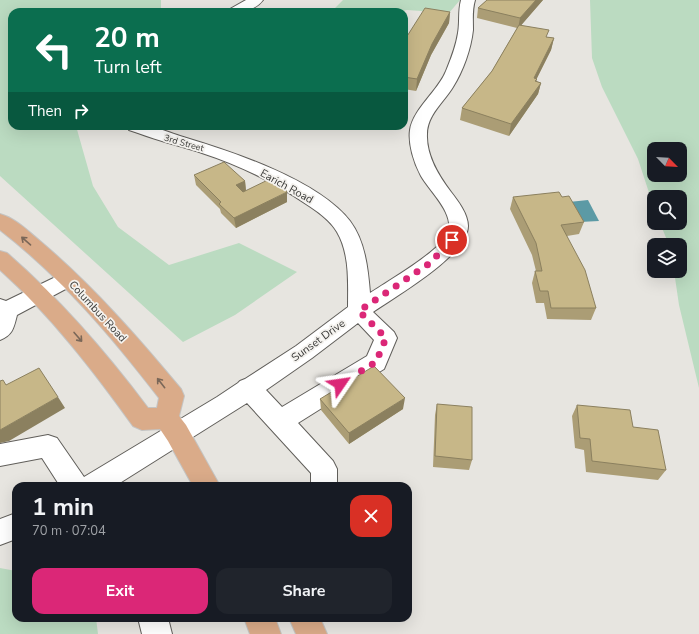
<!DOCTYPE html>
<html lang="en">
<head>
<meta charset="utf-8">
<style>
  :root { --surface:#171b24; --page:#20242c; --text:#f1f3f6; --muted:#9ea1a6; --accent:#db2777 }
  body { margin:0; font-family:"Nunito Sans",sans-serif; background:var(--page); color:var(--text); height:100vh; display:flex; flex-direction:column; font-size:15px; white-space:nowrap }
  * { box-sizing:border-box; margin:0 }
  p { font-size:13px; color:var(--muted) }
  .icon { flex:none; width:22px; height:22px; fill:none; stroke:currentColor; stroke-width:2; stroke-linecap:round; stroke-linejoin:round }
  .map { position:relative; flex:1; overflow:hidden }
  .sheet { position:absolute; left:12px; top:482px; width:400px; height:140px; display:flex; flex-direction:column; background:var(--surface); border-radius:12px; box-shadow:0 4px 16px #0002 }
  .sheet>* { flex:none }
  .guide { position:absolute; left:8px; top:8px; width:400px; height:122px; border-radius:12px; box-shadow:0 4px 16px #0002; background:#0b6e4f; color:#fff; overflow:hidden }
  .needle { width:26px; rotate:114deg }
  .buttons { position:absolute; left:647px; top:142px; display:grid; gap:8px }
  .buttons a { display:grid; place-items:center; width:40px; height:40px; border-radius:8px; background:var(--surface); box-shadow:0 4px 16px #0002; font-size:20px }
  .pin { position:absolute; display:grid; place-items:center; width:34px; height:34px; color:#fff; margin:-17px; border:2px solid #fff; border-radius:50%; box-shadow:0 1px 4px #0007 }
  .me { position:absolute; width:44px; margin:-22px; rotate:58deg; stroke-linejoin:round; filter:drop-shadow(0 0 3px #0008) }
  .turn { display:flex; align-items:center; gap:14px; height:84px; padding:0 20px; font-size:18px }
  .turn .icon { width:52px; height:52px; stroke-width:2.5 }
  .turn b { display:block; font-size:28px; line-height:34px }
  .then { display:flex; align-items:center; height:38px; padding:0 20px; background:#0003; gap:8px; font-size:15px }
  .round { display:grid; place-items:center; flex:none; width:42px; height:42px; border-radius:12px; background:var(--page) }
  .overview { display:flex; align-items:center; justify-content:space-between; height:68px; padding:0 20px }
  h1 { font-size:24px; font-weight:700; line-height:30px }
  .action { display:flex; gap:8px; margin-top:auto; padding:8px 20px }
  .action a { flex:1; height:46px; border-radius:12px; background:var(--accent); color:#fff; font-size:16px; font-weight:700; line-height:46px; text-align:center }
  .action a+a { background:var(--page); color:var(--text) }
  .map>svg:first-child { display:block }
</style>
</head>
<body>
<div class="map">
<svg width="699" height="634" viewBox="0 0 699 634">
  <rect width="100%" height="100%" fill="#e7e5e0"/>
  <path fill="#bbdbc1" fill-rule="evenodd" d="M0,0H161V12H12V126H76L93,186L118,227L169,265L239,243L297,272L235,315L183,342L0,176Z
    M343,0H460L449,13L407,10L399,12H331Z
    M590,0H699V388L679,305L674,271H680V245H669L660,223H680V197H654V208L638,159L602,87L592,58ZM654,149H680V175H654Z
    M0,568L16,571V618H96L98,634H0Z"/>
  <path fill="#5c9aa5" d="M588,200L599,221L580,222L569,202Z"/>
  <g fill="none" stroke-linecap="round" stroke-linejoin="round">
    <g stroke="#605e5a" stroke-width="2">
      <path id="minor" d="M246,0H263C255,11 241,12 228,12L230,9Z
        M461,0H475C472,10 473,20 473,30C471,49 463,71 453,87C444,102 427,115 427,134C426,155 438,175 451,192C458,201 468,214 468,226C468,255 396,296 373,312L394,332L397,338L384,369L298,423L333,461L337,469V486H311V473L247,403L115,486H60L42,458L0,466V444L48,435L57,438L84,477L217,397L238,383L240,381L245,379L296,346L348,307C348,283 350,254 337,232C330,220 317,211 306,204C274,182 239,165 202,153C181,146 159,141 138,133L129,130L127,126C134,126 144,125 151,126C161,129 170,133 180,136C230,151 317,179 350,221C365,241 368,268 370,293C387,282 438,252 447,235C457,215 430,192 421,176C414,163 408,144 410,130C413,109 438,91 446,71C451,59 456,46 458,33C460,22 458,11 461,0ZM358,323L374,340L367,356L282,407L266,390L312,358Z
        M68,271L75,274L78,279L75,284L17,315C14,327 13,335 0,340V299L6,301Z
        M16,513V539L0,545V519Z
        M138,618H168L172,634H142Z"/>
    </g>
    <g stroke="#c4c4c3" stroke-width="2">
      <path id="major" d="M0,214C15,218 28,231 40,241C92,285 137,336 181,389L184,396L179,416L186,425L220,486H193L168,441L160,429L142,430L133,426C93,370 51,316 0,270V251L7,253C60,299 106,352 148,408H157L159,398C112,337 62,278 0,230Z
        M244,618H275L281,634H250Z
        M289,618H320L327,634H296Z"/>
    </g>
    <use href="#minor" fill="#fff" fill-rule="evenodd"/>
    <use href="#major" fill="#daab89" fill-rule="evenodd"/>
  </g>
  <path fill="#ab9d75" d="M487,0H543L521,25L547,37L554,38L551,50L537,78L536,81L541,83L538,94L509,136L460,120L462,108L492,71L517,28L477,18L478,8Z
    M450,12L449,23L431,55L416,91L404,89V41Z
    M194,175L245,181L246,191L287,202L236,228L221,213L220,209L196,185Z
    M513,197H562L584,222L579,234L567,236L596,308L591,320L547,319L544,303H536L532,283L535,271H536L532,255L510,209Z
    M320,399L403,409L349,444L321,410Z
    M437,404L472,460L469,470L433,467L435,415Z
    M577,405L633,427L666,470L658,480L586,472L584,450L575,448L572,416Z"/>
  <path fill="#8b805f" d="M536,0H543L518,29L520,18Z
    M450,12L449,23L431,55L416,91L417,79L432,44Z
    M554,38L551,50L536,80L537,79L534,90V78Z
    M541,83L538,94L509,136L511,124Z
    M245,181L246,191L237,195L236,185Z
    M287,192V202L236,228L234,218Z
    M58,397L65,408L9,441L0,443V430Z
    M405,398L403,409L349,444V433Z"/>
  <path fill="#c7b788" stroke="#8b805f" d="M487,0H536L520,18L478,8Z
    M425,8L450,12L432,44L417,79L404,77V41Z
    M519,25L549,30L546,37L554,38L534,78L537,79L535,81L541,83L511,124L462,108L492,71Z
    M224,162L245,181L236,185L243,192L274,177L281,181L287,192L234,218L219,204L221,202L194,175Z
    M559,192L562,197L569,196L584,222L561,225L585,270L596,308H551L548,291H540L535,271H542L536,243L513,197Z
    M374,366L405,398L349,433L320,399Z
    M39,368L58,397L0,430V381L3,380L6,385Z
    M437,404L472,407V460L435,456Z
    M577,405L630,410L633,427L658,430L666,470L592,461L590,439L580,438Z"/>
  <defs><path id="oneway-shaft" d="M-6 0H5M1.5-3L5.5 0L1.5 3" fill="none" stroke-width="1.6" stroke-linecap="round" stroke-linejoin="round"/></defs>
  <g stroke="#7a6758">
    <use href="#oneway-shaft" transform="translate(26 241) rotate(-139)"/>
    <use href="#oneway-shaft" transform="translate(78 337) rotate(49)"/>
    <use href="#oneway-shaft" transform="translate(161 383) rotate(-128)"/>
  </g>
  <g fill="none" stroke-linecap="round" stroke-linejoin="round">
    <path stroke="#db2777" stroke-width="7" stroke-dasharray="0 12.6" d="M340,384L376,362L386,338L359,311L430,263L452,240"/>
  </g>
  <g text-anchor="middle" stroke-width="3.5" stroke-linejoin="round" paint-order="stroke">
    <g font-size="9" fill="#3a3a38" stroke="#f4f2ee">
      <text transform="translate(184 143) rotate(16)" y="3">3rd Street</text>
    </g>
    <g font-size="11" fill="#3a3a38" stroke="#f4f2ee">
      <text transform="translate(287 186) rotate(29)" y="4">Earich Road</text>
      <text transform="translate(98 311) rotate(47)" y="4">Columbus Road</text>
      <text transform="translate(318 340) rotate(-36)" y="4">Sunset Drive</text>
    </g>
  </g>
</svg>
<div class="buttons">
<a><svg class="needle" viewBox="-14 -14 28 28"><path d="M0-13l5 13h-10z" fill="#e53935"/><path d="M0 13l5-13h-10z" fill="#9ea1a6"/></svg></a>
<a><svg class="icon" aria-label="search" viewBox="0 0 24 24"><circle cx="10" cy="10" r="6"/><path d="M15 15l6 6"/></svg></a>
<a><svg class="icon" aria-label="layers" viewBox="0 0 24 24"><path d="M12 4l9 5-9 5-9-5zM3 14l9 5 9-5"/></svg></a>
</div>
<div class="pin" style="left:452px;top:240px;background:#d93025"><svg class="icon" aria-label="arrive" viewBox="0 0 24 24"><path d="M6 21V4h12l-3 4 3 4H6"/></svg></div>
<svg class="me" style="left:340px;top:384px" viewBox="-20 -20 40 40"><path d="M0-17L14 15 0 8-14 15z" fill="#db2777" stroke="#fff" stroke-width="4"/></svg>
<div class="guide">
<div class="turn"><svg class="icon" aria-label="left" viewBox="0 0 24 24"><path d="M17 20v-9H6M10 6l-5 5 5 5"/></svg><div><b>20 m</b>Turn left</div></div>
<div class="then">Then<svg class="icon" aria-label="right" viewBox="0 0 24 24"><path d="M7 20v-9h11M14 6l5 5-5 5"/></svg></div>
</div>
<section class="sheet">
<div class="overview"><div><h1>1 min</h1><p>70 m · 07:04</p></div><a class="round" style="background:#d93025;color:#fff"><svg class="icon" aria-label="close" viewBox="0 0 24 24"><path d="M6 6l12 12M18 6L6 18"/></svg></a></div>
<div class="action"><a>Exit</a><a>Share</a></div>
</section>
</div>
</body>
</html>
